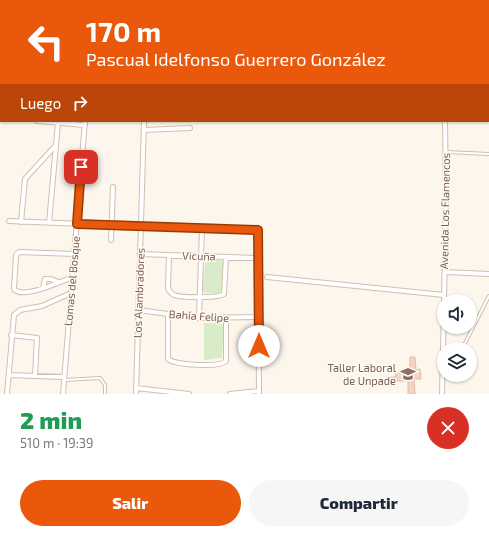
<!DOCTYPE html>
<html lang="es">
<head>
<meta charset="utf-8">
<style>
  :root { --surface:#fff; --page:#f6f6f7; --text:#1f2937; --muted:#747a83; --accent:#ea580c }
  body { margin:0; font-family:"Exo 2",sans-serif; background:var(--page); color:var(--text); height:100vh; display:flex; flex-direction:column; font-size:15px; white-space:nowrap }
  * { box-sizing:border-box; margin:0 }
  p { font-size:13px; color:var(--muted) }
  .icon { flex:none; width:22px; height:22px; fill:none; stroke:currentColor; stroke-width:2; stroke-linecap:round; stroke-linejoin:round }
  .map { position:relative; height:394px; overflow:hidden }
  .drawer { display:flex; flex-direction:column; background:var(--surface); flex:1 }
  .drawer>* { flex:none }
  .guide { position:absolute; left:0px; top:0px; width:489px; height:122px; box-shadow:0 1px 3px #0004; background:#ea580c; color:#fff; overflow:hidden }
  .tools { position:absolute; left:437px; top:294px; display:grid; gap:8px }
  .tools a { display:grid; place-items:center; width:40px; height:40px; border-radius:50%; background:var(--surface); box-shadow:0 1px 3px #0004; font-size:20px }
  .pin { position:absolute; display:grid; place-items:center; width:34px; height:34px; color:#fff; margin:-17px; border-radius:8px; box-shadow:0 2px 6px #0006 }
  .me { position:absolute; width:44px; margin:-22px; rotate:0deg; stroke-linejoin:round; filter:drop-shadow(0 0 3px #0008) }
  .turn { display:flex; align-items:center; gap:14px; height:84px; padding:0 20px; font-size:18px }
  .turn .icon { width:52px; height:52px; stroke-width:2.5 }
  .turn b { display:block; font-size:28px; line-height:34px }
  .then { display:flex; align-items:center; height:38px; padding:0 20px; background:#0003; gap:8px; font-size:15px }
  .round { display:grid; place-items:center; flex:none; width:42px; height:42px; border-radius:21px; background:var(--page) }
  .summary { display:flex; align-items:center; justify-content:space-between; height:68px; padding:0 20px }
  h1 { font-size:24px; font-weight:800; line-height:30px; color:#1e9e55 }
  .action { display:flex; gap:8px; margin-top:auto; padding:8px 20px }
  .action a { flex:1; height:46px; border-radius:24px; background:var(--accent); color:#fff; font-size:16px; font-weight:800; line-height:46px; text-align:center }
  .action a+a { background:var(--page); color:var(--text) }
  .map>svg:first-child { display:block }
</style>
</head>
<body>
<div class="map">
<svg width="489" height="394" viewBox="0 0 489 394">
  <rect width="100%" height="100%" fill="#fdf6ec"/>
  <path fill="#d8ecc9" d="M206,259L221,260L223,263L222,290L219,293H205L202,290Z
    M204,323H221L224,326L222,358L204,360Z"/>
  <path fill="#f3d5c3" stroke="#e6bba3" d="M410,357H415L416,370L420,369L421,379H414L415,394H408V381H386V377H396L395,371L410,370Z"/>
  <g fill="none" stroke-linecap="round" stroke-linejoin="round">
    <g stroke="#d1beb0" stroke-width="4">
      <path id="service" d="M488,98H489
        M446,152L489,154
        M462,349L489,296
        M64,380L100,378L105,385V394"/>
    </g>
    <g stroke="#d1beb0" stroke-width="6">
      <path id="minor" d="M440,0L441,1
        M488,75L489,74
        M488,90H489
        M488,94H489
        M37,121L85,125
        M144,130L190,128
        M9,221L258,231L259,394
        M21,222L25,179L56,145
        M49,223L58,123
        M111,240L113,187
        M140,254L258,258
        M169,255L168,288C169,291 171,293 174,295C182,298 219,298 224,294L226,257
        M445,272L489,274
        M73,277C61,281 23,300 14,289L16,255L19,252L75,254
        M267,277L444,295
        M43,288L45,279H51L58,282
        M444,301L446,190L445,121
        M138,310L199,318L259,317
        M168,315V359C175,365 219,368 226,361V319
        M199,318L202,229
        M11,335L37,338L35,376
        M9,375L64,377
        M136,388L189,394
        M7,394L14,315L20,310L42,306L71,293
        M63,394L85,121
        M136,394L144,121
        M230,394L259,391
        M442,394L444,304"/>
    </g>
    <use href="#service" stroke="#fff" stroke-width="2"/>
    <use href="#minor" stroke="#fff" stroke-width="4"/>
  </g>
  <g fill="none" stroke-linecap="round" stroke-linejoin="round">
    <g stroke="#983908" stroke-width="10">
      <path id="route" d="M81,167L77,224L258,230L259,346"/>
    </g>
    <use href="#route" stroke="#ea580c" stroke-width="7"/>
  </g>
  <defs>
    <g id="university-bare" transform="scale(1.2)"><path d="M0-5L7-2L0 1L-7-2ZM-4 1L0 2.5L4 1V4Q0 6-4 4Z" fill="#8d6e63" stroke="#fffaf3" stroke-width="2.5" paint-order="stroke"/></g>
  </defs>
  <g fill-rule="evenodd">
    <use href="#university-bare" x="408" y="374"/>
  </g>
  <g text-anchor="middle" stroke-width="3" stroke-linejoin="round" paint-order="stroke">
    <g font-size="11" fill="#7a5c4d" stroke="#fffaf3">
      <text transform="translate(445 211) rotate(-89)" y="4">Avenida Los Flamencos</text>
      <text transform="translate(199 256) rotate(2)" y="4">Vicuña</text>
      <text transform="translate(72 281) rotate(-85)" y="4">Lomas del Bosque</text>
      <text transform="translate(139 293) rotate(-88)" y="4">Los Alambradores</text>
      <text transform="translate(199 316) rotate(4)" y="4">Bahía Felipe</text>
    </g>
    <g font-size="11" fill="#785e54" stroke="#fffaf3" text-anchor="end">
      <text x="396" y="372">Taller Laboral<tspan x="396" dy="13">de Unpade</tspan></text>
    </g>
  </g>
</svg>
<div class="tools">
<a><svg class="icon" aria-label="sound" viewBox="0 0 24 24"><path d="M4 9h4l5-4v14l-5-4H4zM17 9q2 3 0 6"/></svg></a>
<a><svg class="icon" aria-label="layers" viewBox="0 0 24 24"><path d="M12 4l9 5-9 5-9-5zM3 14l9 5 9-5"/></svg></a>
</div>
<div class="pin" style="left:81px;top:167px;background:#d93025"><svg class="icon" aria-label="arrive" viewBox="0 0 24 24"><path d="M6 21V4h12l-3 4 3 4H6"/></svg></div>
<svg class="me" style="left:259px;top:346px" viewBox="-20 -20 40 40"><circle r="19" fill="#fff"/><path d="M0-13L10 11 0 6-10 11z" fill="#ea580c"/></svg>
<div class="guide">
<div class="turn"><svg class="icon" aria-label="left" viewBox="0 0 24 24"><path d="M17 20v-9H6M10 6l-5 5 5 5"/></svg><div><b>170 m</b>Pascual Idelfonso Guerrero González</div></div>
<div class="then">Luego<svg class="icon" aria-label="right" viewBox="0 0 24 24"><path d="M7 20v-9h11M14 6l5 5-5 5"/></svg></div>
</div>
</div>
<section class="drawer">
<div class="summary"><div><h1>2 min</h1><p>510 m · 19:39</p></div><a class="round" style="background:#d93025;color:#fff"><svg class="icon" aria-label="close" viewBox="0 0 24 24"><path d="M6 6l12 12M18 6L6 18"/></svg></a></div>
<div class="action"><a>Salir</a><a>Compartir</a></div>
</section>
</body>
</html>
